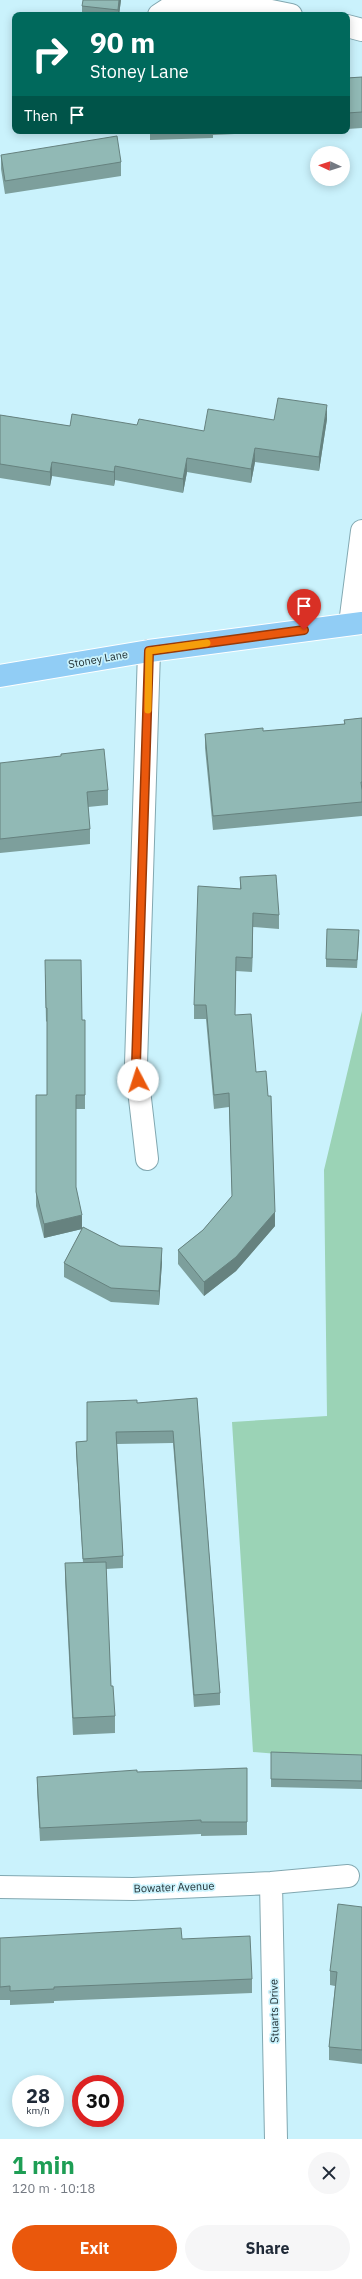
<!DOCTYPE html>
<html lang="en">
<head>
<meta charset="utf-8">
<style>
  :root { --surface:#fff; --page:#f6f6f7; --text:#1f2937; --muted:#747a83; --accent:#ea580c }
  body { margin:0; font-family:"IBM Plex Sans",sans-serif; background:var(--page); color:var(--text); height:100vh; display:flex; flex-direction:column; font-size:15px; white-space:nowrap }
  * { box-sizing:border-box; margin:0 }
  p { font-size:13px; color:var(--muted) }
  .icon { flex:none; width:22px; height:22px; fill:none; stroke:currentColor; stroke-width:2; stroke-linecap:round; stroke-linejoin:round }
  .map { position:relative; height:2139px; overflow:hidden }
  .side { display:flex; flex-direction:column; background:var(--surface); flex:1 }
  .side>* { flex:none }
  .banner { position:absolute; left:12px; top:12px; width:338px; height:122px; border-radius:8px; box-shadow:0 2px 10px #0003; background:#00695c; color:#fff; overflow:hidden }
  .needle { width:26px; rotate:274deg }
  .tools { position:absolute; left:310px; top:146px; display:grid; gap:8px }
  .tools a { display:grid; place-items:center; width:40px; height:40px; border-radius:50%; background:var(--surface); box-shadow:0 2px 10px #0003; font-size:20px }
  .speed { position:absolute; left:12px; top:2075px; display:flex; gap:8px; font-size:20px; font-weight:700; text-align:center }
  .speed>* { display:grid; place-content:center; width:52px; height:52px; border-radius:50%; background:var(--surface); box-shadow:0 2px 10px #0003; line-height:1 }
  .speed small { font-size:10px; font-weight:400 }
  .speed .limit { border:6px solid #d22; background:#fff; color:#111 }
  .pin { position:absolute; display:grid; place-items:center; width:34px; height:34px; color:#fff; margin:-41px -17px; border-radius:50% 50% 50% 0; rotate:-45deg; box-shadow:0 0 4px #0007 }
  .pin .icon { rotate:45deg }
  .me { position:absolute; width:44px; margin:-22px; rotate:355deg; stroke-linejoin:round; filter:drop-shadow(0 0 3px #0008) }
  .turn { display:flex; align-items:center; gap:14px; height:84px; padding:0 12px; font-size:18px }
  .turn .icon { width:52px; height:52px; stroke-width:2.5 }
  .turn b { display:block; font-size:28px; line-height:34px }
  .then { display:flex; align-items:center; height:38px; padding:0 12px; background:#0003; gap:8px; font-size:15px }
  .round { display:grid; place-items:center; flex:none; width:42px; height:42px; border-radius:21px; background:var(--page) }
  .head { display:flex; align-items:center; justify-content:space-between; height:68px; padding:0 12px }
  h1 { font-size:24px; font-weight:700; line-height:30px; color:#1e9e55 }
  .action { display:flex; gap:8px; margin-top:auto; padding:8px 12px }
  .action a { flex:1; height:46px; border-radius:24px; background:var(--accent); color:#fff; font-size:16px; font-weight:700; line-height:46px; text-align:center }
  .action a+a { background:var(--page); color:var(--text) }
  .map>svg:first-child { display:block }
</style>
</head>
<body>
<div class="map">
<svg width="362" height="2139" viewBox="0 0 362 2139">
  <rect width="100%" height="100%" fill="#caf2fc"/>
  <path fill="#9bd3b6" d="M362,1011V1761L253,1752L232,1422L327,1416L324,1170Z"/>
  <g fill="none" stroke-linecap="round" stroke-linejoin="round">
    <g stroke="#82a8b1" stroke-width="24">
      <path id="minor" d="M253,0L251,7L291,15
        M159,15L179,2L251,7
        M347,26L362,30
        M350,624L362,531
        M147,1159L136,1064L149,651
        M271,1883L276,2139
        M0,1887L133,1889L271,1883L348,1876"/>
    </g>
    <g stroke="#fff" stroke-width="24">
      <path id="major" d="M0,676L149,651L362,623"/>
    </g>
    <use href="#minor" stroke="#fff" stroke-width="22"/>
    <use href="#major" stroke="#91cdf5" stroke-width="22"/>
  </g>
  <path fill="#7d9f9c" d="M121,0L119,15H82V6Z
    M362,77V128L347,129V78Z
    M54,131H74V134Z
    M150,131H301L213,135V138L150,140Z
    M1,155L121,162V176L5,194L1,169Z
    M0,415L70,426L137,425L204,431L274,420L327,419L319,471L255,462L251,483L187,472L183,493L115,480L114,486L52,476L50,486L0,478Z
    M362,718V816L213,830L205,748V734L263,731L344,724V720Z
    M0,763L108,790V805L88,807L90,829V844L0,853Z
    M240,877L279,915V929L253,927L252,972L236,971L235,1015L256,1072L275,1226L236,1271L204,1296L178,1264V1250L203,1230L232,1196L229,1107L214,1109L206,1019H194V1005L240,889Z
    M359,939L357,968L326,967V959Z
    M45,974L82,1020H85V1109H76V1187L82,1228L120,1246L162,1262L159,1305L111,1302L64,1277V1263L82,1229L44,1238L36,1206V1095H47V1021L46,1022Z
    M197,1398L220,1693V1705L194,1707L173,1443L117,1444L123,1556V1568L106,1569L111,1686L115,1716V1733L73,1735L65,1580V1563H83L76,1453V1442L87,1441L137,1403Z
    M271,1752L362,1755V1789L271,1787Z
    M247,1768V1835L201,1836V1834L40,1841L37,1790V1777L137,1772Z
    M362,1907V2064L329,2060V2047L335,1986L330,1985V1971Z
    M0,1938L182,1939L252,1979V1993L54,2001V2003L10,2005V2000H0Z"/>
  <path fill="#66827f" d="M119,0H121L119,15H118Z
    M327,405V419L319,471V457Z
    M255,448V462L251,483V469Z
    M187,458V472L183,493V479Z
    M52,462V476L50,486V472Z
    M115,466V480L114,486V472Z
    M253,913V927L252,972V958Z
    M275,1212V1226L236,1271L204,1296V1282Z
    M82,1215V1229L44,1238V1224Z
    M162,1248V1262L159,1305V1291Z"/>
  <path fill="#91b9b5" stroke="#66827f" d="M83,0H119L118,10L82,6Z
    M362,77V112L347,113V78Z
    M117,136L121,162L5,181L1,155Z
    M278,398L327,405L319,457L255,448L251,469L187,458L183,479L115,466L114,472L52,462L50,472L0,464V415L70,426L72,414L137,425L139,419L204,431L208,409L274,420Z
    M362,718V782H361L362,790V802L213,816L205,734L263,728V731L345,724L344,720Z
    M104,749L108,790L87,792L90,829L0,839V763L61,756V754Z
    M276,875L279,915L253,913L252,958L236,957L235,1015L251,1014L256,1072L266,1071L268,1096H271L275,1212L236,1257L204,1282L178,1250L203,1230L232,1196L229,1093L214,1095L206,1005H194L198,886L241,889L240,877Z
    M327,929L359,930L357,960L326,959Z
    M45,960H81L82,1020H85V1095H76V1187L82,1215L44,1224L36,1192V1095H47V1008H46Z
    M83,1227L120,1246L162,1248L159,1291L111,1288L64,1263Z
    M197,1398L220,1693L194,1695L173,1431L116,1432L123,1556L83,1559L76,1442L87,1441V1402L137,1400V1403Z
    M106,1562L111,1686H113L115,1716L73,1718L65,1563Z
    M271,1752L362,1755V1781L271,1779Z
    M247,1768V1822H201V1820L40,1828L37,1777L137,1770V1772Z
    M338,1904L362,1907V2050L329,2047L337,1972L330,1971Z
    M181,1928L182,1939L250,1936L252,1979L54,1987V1989L10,1991V1986L0,1987V1938Z"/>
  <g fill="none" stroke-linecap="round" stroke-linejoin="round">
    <g stroke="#983908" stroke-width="10">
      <path id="route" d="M138,1080L136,1064L149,651L304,630"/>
    </g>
    <use href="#route" stroke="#ea580c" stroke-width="7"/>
    <path stroke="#f59e0b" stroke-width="7" d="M148,710L149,651L207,643"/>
  </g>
  <g text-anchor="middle" stroke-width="3.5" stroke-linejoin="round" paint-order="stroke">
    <g font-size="11" fill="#1b2a2e" stroke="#caf2fc">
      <text transform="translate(98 659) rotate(-10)" y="4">Stoney Lane</text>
      <text transform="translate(174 1887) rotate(-2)" y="4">Bowater Avenue</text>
      <text transform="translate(274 2011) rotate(-91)" y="4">Stuarts Drive</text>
    </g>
  </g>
</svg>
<div class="tools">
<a><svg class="needle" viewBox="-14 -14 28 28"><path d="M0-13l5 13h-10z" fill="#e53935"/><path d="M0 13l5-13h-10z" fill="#747a83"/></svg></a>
</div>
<div class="speed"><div>28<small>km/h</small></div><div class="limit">30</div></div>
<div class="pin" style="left:304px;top:630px;background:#d93025"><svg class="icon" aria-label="arrive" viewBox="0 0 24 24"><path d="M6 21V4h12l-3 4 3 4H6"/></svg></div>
<svg class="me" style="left:138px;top:1080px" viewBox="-20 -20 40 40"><circle r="19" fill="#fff"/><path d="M0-13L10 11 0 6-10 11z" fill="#ea580c"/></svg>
<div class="banner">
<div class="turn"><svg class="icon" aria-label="right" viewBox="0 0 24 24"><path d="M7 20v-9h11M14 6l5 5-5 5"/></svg><div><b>90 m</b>Stoney Lane</div></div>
<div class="then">Then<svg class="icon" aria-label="arrive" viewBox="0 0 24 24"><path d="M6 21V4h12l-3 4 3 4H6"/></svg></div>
</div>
</div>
<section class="side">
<div class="head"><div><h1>1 min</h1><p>120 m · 10:18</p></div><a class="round"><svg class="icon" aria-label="close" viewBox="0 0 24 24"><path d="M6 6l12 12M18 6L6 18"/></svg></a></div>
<div class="action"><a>Exit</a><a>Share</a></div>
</section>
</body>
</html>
